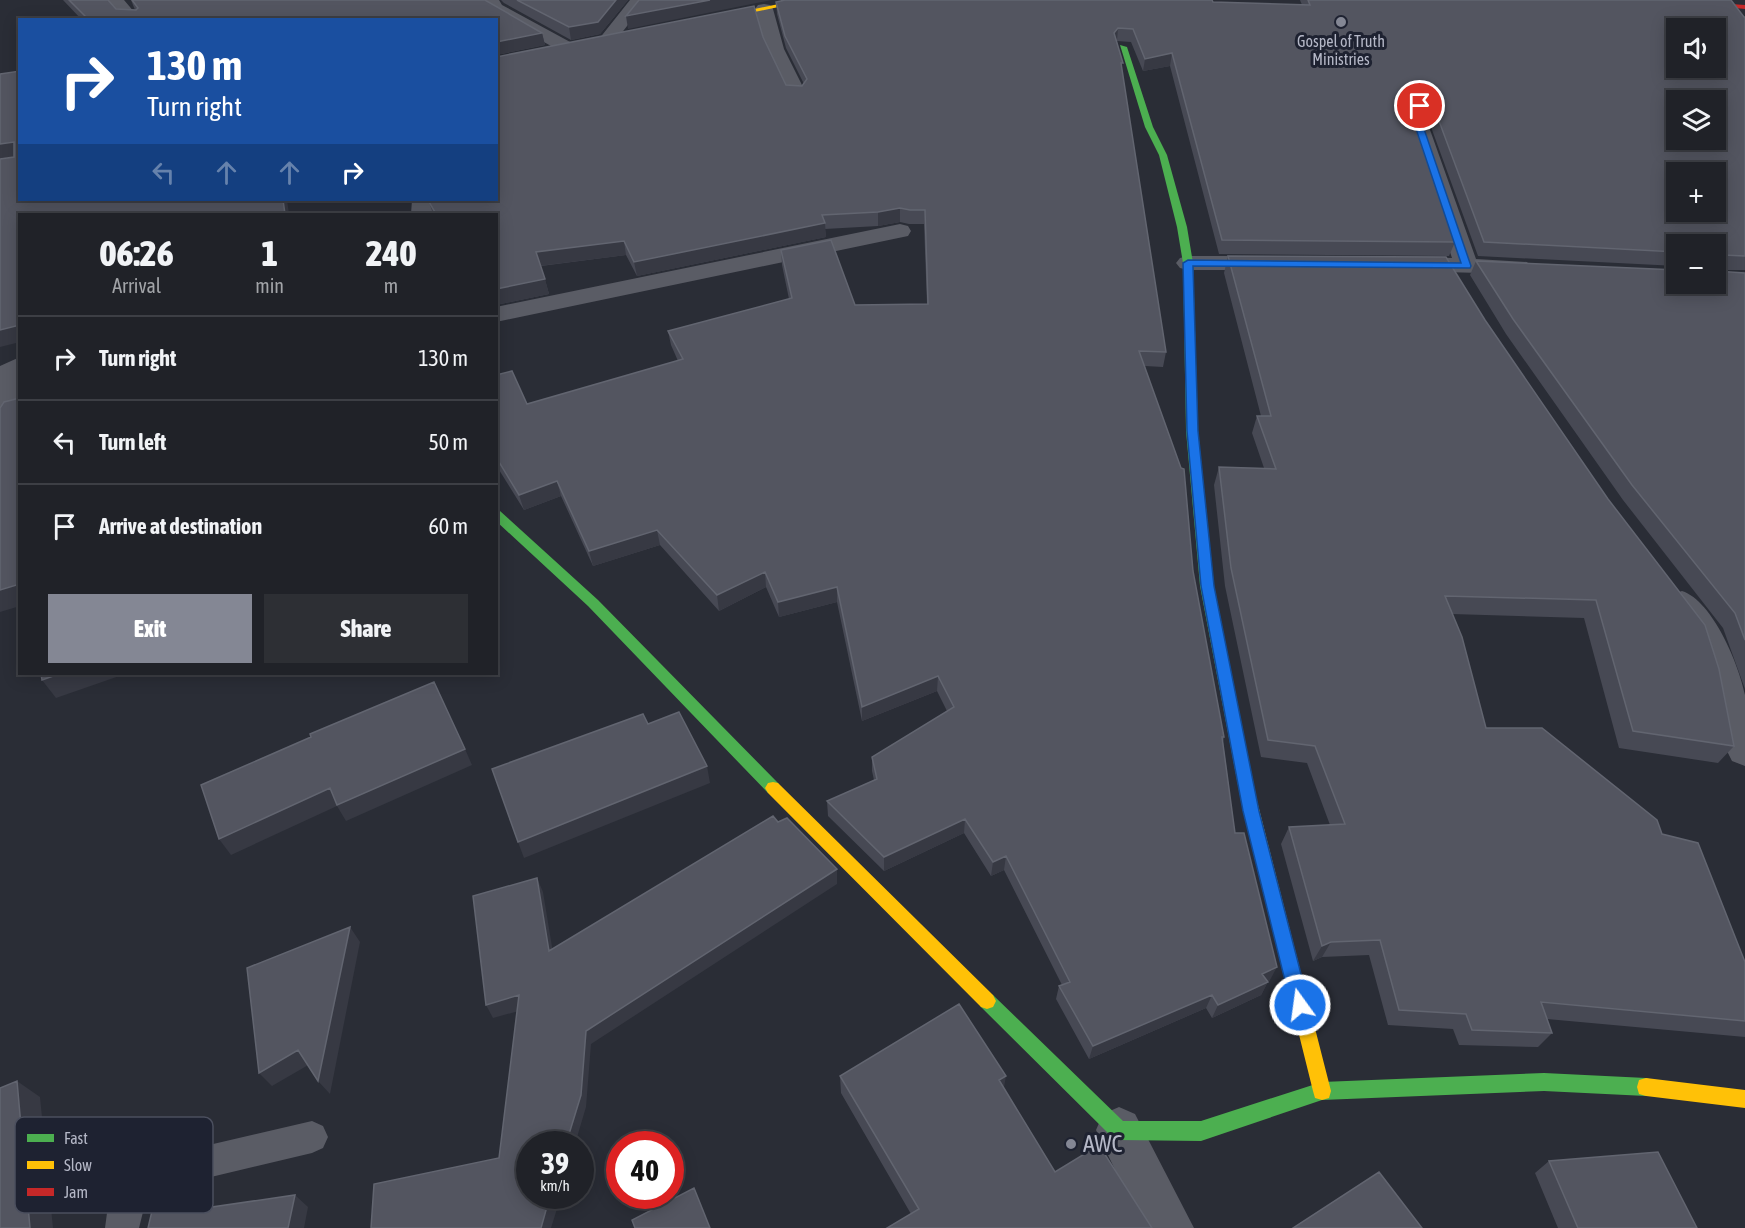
<!DOCTYPE html>
<html lang="en">
<head>
<meta charset="utf-8">
<style>
  :root { --surface:#202228; --page:#2d2f34; --text:#f1f3f6; --muted:#a2a4a8; --line:#3d3f45; --accent:#848794 }
  body { margin:0; font-family:"Asap Condensed",sans-serif; background:var(--page); color:var(--text); height:100vh; display:flex; flex-direction:column; font-size:22px; white-space:nowrap }
  * { box-sizing:border-box; margin:0 }
  p { font-size:20px; color:var(--muted) }
  .icon { flex:none; width:33px; height:33px; fill:none; stroke:currentColor; stroke-width:2; stroke-linecap:round; stroke-linejoin:round }
  .map { position:relative; flex:1; overflow:hidden }
  .side { position:absolute; left:18px; top:213px; width:480px; height:462px; display:flex; flex-direction:column; background:var(--surface); border-radius:0px; box-shadow:0 3px 15px #0003,0 0 0 2px var(--line) }
  .side>* { flex:none }
  .top-card { position:absolute; left:18px; top:18px; width:480px; height:183px; border-radius:0px; box-shadow:0 3px 15px #0003,0 0 0 2px var(--line); background:#1a4fa0; color:#fff; overflow:hidden }
  .buttons { position:absolute; left:1666px; top:18px; display:grid; gap:12px }
  .buttons a { display:grid; place-items:center; width:60px; height:60px; border-radius:0px; background:var(--surface); box-shadow:0 3px 15px #0003,0 0 0 2px var(--line); font-size:30px }
  .speed { position:absolute; left:516px; top:1131px; display:flex; gap:12px; font-size:30px; font-weight:700; text-align:center }
  .speed>* { display:grid; place-content:center; width:78px; height:78px; border-radius:50%; background:var(--surface); box-shadow:0 3px 15px #0003,0 0 0 2px var(--line); line-height:1 }
  .speed small { font-size:15px; font-weight:400 }
  .speed .limit { border:9px solid #d22; background:#fff; color:#111 }
  .pin { position:absolute; display:grid; place-items:center; width:51px; height:51px; color:#fff; margin:-26px; border:3px solid #fff; border-radius:50%; box-shadow:0 2px 6px #0007 }
  .me { position:absolute; width:66px; margin:-33px; rotate:346deg; stroke-linejoin:round; filter:drop-shadow(0 0 4px #0008) }
  .turn { display:flex; align-items:center; gap:21px; height:126px; padding:0 30px; font-size:27px }
  .turn .icon { width:78px; height:78px; stroke-width:2.5 }
  .turn b { display:block; font-size:42px; line-height:51px }
  .lanes { display:flex; align-items:center; height:57px; padding:0 30px; background:#0003; justify-content:center; gap:30px; direction:ltr }
  .lanes .off { opacity:.35 }
  .eta { display:flex; justify-content:space-evenly; align-items:center; height:102px; text-align:center }
  .eta b { font-size:36px; font-weight:800; line-height:42px }
  .primary-button { display:flex; gap:12px; margin-top:auto; padding:12px 30px }
  .primary-button a { flex:1; height:69px; border-radius:0px; background:var(--accent); color:#fff; font-size:24px; font-weight:800; line-height:69px; text-align:center }
  .primary-button a+a { background:var(--page); color:var(--text) }
  ul { padding:0; list-style:none }
  li { display:flex; align-items:center; gap:18px; height:84px; padding:0 30px; border-top:2px solid var(--line) }
  li div { flex:1 }
  li b { display:block; font-size:22px }
  li em { font-style:normal }
  .map>svg:first-child { display:block }
</style>
</head>
<body>
<div class="map">
<svg width="1745" height="1228" viewBox="0 0 1745 1228">
  <rect width="100%" height="100%" fill="#2a2d36"/>
  <g fill="none" stroke-linecap="round" stroke-linejoin="round">
    <path fill="#5a5c65" fill-rule="evenodd" d="M312,1121L323,1126L328,1137L323,1148L312,1153L148,1192L139,1228H105L107,1213L124,1166L136,1162Z"/>
    <path fill="#5a5c65" fill-rule="evenodd" d="M107,0H124L141,20H123Z
      M483,0H499L502,5L572,43L575,47L572,51H560L490,12Z
      M630,0H647L614,43H602L599,39Z
      M764,4L770,5L773,9L784,49L806,93L803,97H789L766,49L755,9L758,5Z
      M1420,100L1427,102L1430,106L1429,127L1476,259L1527,262L1531,267L1527,272L1519,274L1406,271L1398,269L1394,264L1398,259L1406,257L1452,258L1409,127L1410,106L1413,102Z
      M412,200H434L433,214H411Z
      M900,224L908,226L911,231L908,236L496,322V307Z
      M1188,256H1270L1278,258L1282,263L1278,268L1270,270H1188L1180,268L1176,263L1180,258Z
      M20,357L14,420L10,426L0,429V366Z
      M1682,591C1713,601 1739,665 1745,695C1745,717 1745,743 1745,766L1732,761L1727,751L1693,642L1666,603L1670,595Z
      M1119,1107L1135,1114L1194,1228H1143L1096,1130L1103,1114Z"/>
    <path fill="#4caf50" fill-rule="evenodd" d="M1120,45L1127,47L1153,127L1167,155L1187,227L1193,263L1198,431L1214,586L1257,801L1254,806L1249,808L1244,806L1241,801L1200,586L1186,431L1183,263L1177,227L1159,155L1145,127Z
      M496,510L500,511L598,600L778,783L781,788L778,793L773,794L768,793L588,606L496,521Z
      M987,993L993,995L1123,1121H1201L1322,1082L1544,1073L1646,1078L1653,1080L1655,1087L1653,1094L1646,1096L1544,1091L1322,1100L1201,1141L1119,1140L1112,1137L981,1007L978,1001L981,995Z"/>
    <path fill="#ffc107" fill-rule="evenodd" d="M798,0H812L711,21L707,19Z
      M773,782L778,783L993,995L996,1001L993,1007L987,1009L981,1007L768,793L765,788L768,783Z
      M1249,794L1254,796L1257,801L1331,1091L1329,1098L1322,1100L1315,1098L1313,1091L1241,801L1244,796Z
      M1646,1078L1745,1090V1108L1646,1096L1639,1094L1637,1087L1639,1080Z"/>
    <path fill="#c62828" fill-rule="evenodd" d="M1673,0L1745,5V9L1676,2Z"/>
  </g>
  <path fill="#474954" d="M63,0H108L116,9L135,10L131,0H485L542,33L545,45L496,55V20H82Z
    M501,0H628L600,34L571,40L504,3Z
    M1300,0H1731L1744,17H1745V270H1721L1720,271L1745,273V689L1723,628L1623,500L1506,334L1470,275L1476,261L1677,284L1716,244H1677V266L1478,256L1431,127L1432,106L1428,100L1419,98L1412,100L1411,114L1455,242L1449,256L1219,254L1170,66L1143,71L1131,42L1117,41L1166,352L1163,367L1145,366L1193,571L1224,737L1223,742L1235,833L1270,980L1268,981L1261,995L1212,1018L1206,1008L1089,1059L1056,999L1059,986L1062,985L1004,870L991,876L964,833L884,871L828,816L827,801L874,780L872,771V757L947,711L937,691L862,721L837,602L779,617L766,587L719,611L660,545L593,566L561,496L524,510L496,465V375L527,404L678,361L671,345L668,331L789,299L782,265L781,250L855,305L927,304L924,224H909L900,222L878,226L825,229L826,237L637,276L626,255L541,266L549,294L496,305V214H433L429,202L763,37L786,85L802,86L804,84L786,48L777,14L776,2H1213L1302,5Z
    M1228,256L1446,257L1734,746L1718,763L1619,748L1584,618L1452,614L1486,728L1662,834L1745,962V1037L1547,1019L1552,1033L1538,1047L1459,1045L1453,1029L1388,1025L1369,955L1322,957L1313,961L1281,844L1289,827L1330,825L1307,763L1261,757L1225,586L1214,485L1219,467L1264,468L1252,433L1257,416H1261L1224,273Z
    M840,1076L1004,1088L1055,1172L911,1214L841,1093Z
    M1549,1161L1697,1228H1558L1535,1173Z"/>
  <path fill="#373943" d="M616,0H628L600,34L571,40L569,27Z
    M710,0H772L628,29L626,16Z
    M1118,28L1117,41L1114,33Z
    M542,33L545,45L496,55V42Z
    M1172,53L1170,66L1143,71L1145,59Z
    M1424,85L1419,98L1412,100L1413,92L1417,87Z
    M14,142L20,156L0,159V144Z
    M283,200H287L289,214H285Z
    M900,208V222L878,226V212Z
    M825,223L826,237L637,276L634,262Z
    M624,241L626,255L539,266L536,252Z
    M545,279L549,294L496,305V289Z
    M20,325V342L0,347V330Z
    M557,481L561,496L524,510L519,495Z
    M657,530L660,545L593,566L589,551Z
    M765,572L766,587L719,611L717,595Z
    M20,584V606L0,612V590Z
    M837,587V602L779,617L778,602Z
    M59,674H125L56,698L42,680Z
    M938,676L937,691L862,721V707Z
    M465,749L472,765L346,821L337,806L231,855L219,839L330,788Z
    M707,766L710,783L524,858L518,842Z
    M965,819L964,833L884,871V857Z
    M1006,856L1004,870L991,876L993,862Z
    M837,869V884L591,1044L586,1107L575,1144H566L586,1031Z
    M537,878L543,892L555,965L549,951Z
    M350,927L360,942L330,1094L318,1081Z
    M1331,942L1322,957L1313,961L1322,946Z
    M1277,967L1270,980L1256,987L1262,974Z
    M1268,982L1261,995L1212,1018L1218,1005Z
    M519,995L526,1009L493,1018L486,1005Z
    M1212,995L1206,1008L1089,1059L1093,1046Z
    M298,1050L310,1064L272,1086L259,1073Z
    M1006,1076L1003,1093L999,1080Z
    M17,1081L40,1097L53,1228H30Z
    M295,1195L308,1207L304,1228H288Z
    M550,1196H561L551,1228H541Z"/>
  <path fill="#535560" stroke="#626570" stroke-width="1.5" fill-rule="evenodd" d="M69,0H108L116,9L136,10L138,8L132,0H485L542,33L496,42V20H89Z
    M517,0H616L598,22L569,27Z
    M639,0H710L626,16Z
    M785,0H1212L1213,2L1310,5L1308,0H1731L1744,17H1745V256L1723,255L1722,267L1716,268V244H1677V252L1484,242L1436,113L1437,93L1432,87L1424,85L1417,87L1413,92L1411,114L1455,242L1222,240L1172,53L1145,59L1133,29L1118,28L1114,33L1123,63H1121L1166,352L1139,351L1181,468L1184,469L1193,571L1224,737H1222L1235,833H1244L1277,967L1262,974L1268,982L1218,1005L1212,995L1093,1046L1059,986L1070,982L1006,856L993,862L965,819L884,857L827,801L877,779L872,757L954,707L938,676L862,707L837,587L778,602L765,572L717,595L657,530L589,551L557,481L519,495L496,457V375L512,371L527,404L683,359L668,331L792,298L781,250L831,240L855,305L928,304L925,210H910L900,208L878,212L822,215L825,223L634,262L624,241L536,252L545,279L496,289V214H436L429,202L430,200H496V57L754,6L763,37L786,85L802,86L807,79L785,36L776,2ZM1677,28H1716V68H1677ZM1677,100H1716V140H1677ZM1677,172H1716V212H1677Z
    M20,71V200H283L285,214H20V325L0,330V159L14,157V142L0,144V74Z
    M1228,256L1446,257L1485,320L1608,499L1705,625L1719,669L1734,746L1633,731L1596,600L1445,596L1462,637L1486,728H1542L1657,820L1662,834L1698,843L1745,962V1021L1541,1002L1552,1033L1472,1030L1466,1014L1399,1010L1380,940L1331,942L1322,946L1289,827L1345,824L1315,746L1268,740L1231,568L1219,467L1276,469L1257,416H1271Z
    M1476,261L1677,270V284H1716V271L1745,273V640L1735,613L1632,485L1513,319Z
    M20,398V584L0,590V408L4,402Z
    M41,674H59L42,680Z
    M434,682L465,749L337,805L330,788L219,839L201,785L311,737L310,734Z
    M679,712L707,766L518,842L492,769L643,714L648,724Z
    M773,816L778,822L787,818L837,869L586,1031L581,1095L566,1144H530V1196H550L541,1228H371L374,1184L499,1158L519,995L486,1005L473,896L537,878L549,951Z
    M350,927L318,1081L298,1050L259,1073L247,968Z
    M959,1004L1006,1076L999,1080L1055,1172L1099,1145L1152,1228H887L919,1209L840,1076Z
    M17,1081L30,1228H0V1088Z
    M1658,1152L1697,1228H1578L1549,1161Z
    M1379,1172L1422,1228H1293Z
    M694,1188L710,1228H635L632,1220Z
    M295,1195L288,1228H148L152,1211L198,1209Z"/>
  <path fill="#1a73e8" stroke="#114b97" stroke-width="1.5" d="M1420,104L1424,106L1423,126L1471,266L1470,268L1193,266L1198,431L1214,586L1259,811L1309,1005L1307,1011L1300,1013L1294,1011L1291,1005L1243,811L1201,586L1187,431L1183,263L1188,260L1461,263L1415,126L1416,106Z"/>
  <g fill="#848794" stroke="#1e2231" stroke-width="2">
    <circle cx="1341" cy="22" r="6"/>
    <circle cx="1071" cy="1144" r="6"/>
  </g>
  <g text-anchor="middle" stroke-width="6" stroke-linejoin="round" paint-order="stroke">
    <g font-size="16" fill="#b5b8c7" stroke="#1e2231">
      <text x="1341" y="47">Gospel of Truth<tspan x="1341" dy="18">Ministries</tspan></text>
    </g>
    <g font-size="24" fill="#b5b8c7" stroke="#1e2231" text-anchor="start">
      <text x="1083" y="1152">AWC</text>
    </g>
  </g>
  <rect x="15" y="1117" width="198" height="96" rx="9" fill="#1e2231" stroke="#4b4f5e" stroke-width="1.5"/>
  <rect x="27" y="1134" width="27" height="8" fill="#4caf50"/>
  <rect x="27" y="1161" width="27" height="8" fill="#ffc107"/>
  <rect x="27" y="1188" width="27" height="8" fill="#c62828"/>
  <g font-size="16" fill="#b5b8c7">
    <text x="64" y="1144">Fast</text>
    <text x="64" y="1171">Slow</text>
    <text x="64" y="1198">Jam</text>
  </g>
</svg>
<div class="buttons">
<a><svg class="icon" aria-label="sound" viewBox="0 0 24 24"><path d="M4 9h4l5-4v14l-5-4H4zM17 9q2 3 0 6"/></svg></a>
<a><svg class="icon" aria-label="layers" viewBox="0 0 24 24"><path d="M12 4l9 5-9 5-9-5zM3 14l9 5 9-5"/></svg></a>
<a>+</a>
<a>−</a>
</div>
<div class="speed"><div>39<small>km/h</small></div><div class="limit">40</div></div>
<div class="pin" style="left:1420px;top:106px;background:#d93025"><svg class="icon" aria-label="arrive" viewBox="0 0 24 24"><path d="M6 21V4h12l-3 4 3 4H6"/></svg></div>
<svg class="me" style="left:1300px;top:1005px" viewBox="-20 -20 40 40"><circle r="17" fill="#1a73e8" stroke="#fff" stroke-width="3"/><path d="M0-11L8 9 0 5-8 9z" fill="#fff"/></svg>
<div class="top-card">
<div class="turn"><svg class="icon" aria-label="right" viewBox="0 0 24 24"><path d="M7 20v-9h11M14 6l5 5-5 5"/></svg><div><b>130 m</b>Turn right</div></div>
<div class="lanes"><svg class="icon off" aria-label="left" viewBox="0 0 24 24"><path d="M17 20v-9H6M10 6l-5 5 5 5"/></svg><svg class="icon off" aria-label="ahead" viewBox="0 0 24 24"><path d="M12 20V5M6 11l6-6 6 6"/></svg><svg class="icon off" aria-label="ahead" viewBox="0 0 24 24"><path d="M12 20V5M6 11l6-6 6 6"/></svg><svg class="icon" aria-label="right" viewBox="0 0 24 24"><path d="M7 20v-9h11M14 6l5 5-5 5"/></svg></div>
</div>
<section class="side">
<div class="eta">
<div><b>06:26</b><p>Arrival</p></div>
<div><b>1</b><p>min</p></div>
<div><b>240</b><p>m</p></div>
</div>
<ul>
<li><svg class="icon" aria-label="right" viewBox="0 0 24 24"><path d="M7 20v-9h11M14 6l5 5-5 5"/></svg><div><b>Turn right</b></div><em>130 m</em></li>
<li><svg class="icon" aria-label="left" viewBox="0 0 24 24"><path d="M17 20v-9H6M10 6l-5 5 5 5"/></svg><div><b>Turn left</b></div><em>50 m</em></li>
<li><svg class="icon" aria-label="arrive" viewBox="0 0 24 24"><path d="M6 21V4h12l-3 4 3 4H6"/></svg><div><b>Arrive at destination</b></div><em>60 m</em></li>
</ul>
<div class="primary-button"><a>Exit</a><a>Share</a></div>
</section>
</div>
</body>
</html>
